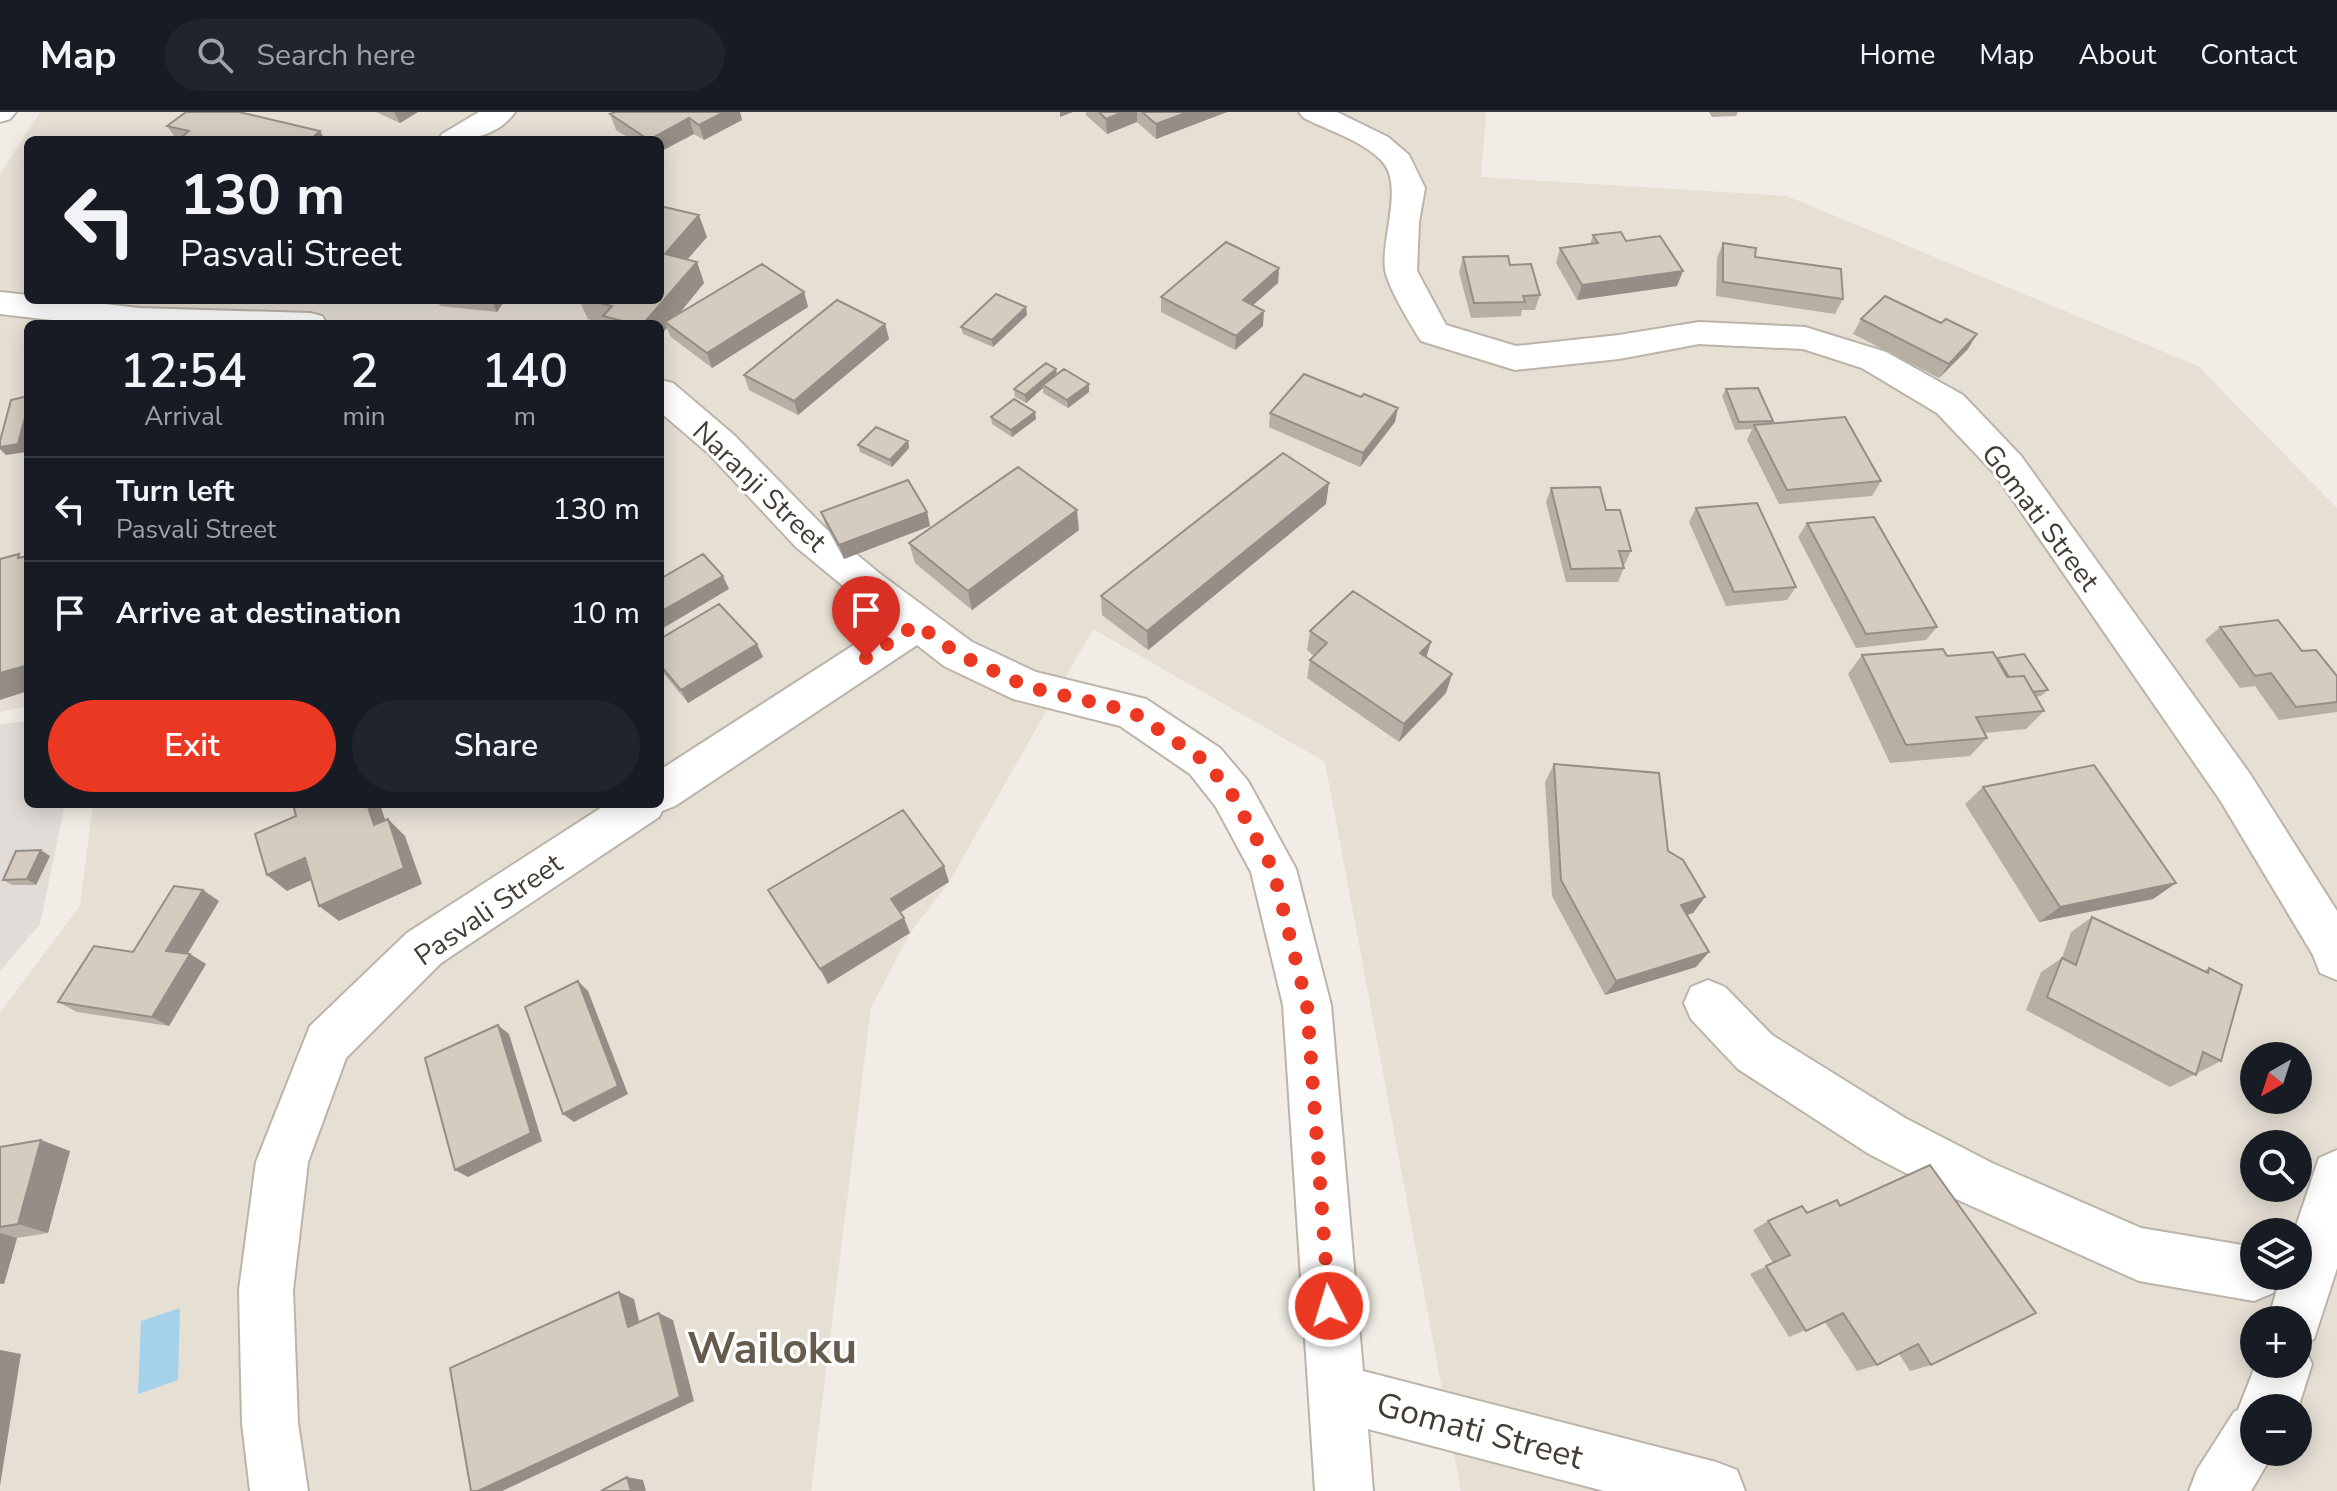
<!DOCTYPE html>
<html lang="en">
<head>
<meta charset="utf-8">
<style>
  :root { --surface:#171b24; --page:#20242c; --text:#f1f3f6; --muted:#9ea1a6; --line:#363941; --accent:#eb3823 }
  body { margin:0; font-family:"Nunito Sans",sans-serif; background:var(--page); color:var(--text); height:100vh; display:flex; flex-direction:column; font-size:30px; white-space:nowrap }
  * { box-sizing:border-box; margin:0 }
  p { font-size:26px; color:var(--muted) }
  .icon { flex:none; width:44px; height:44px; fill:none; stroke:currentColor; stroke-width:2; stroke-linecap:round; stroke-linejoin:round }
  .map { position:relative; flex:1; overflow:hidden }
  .panel { position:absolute; left:24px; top:208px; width:640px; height:488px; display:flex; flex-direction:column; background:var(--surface); border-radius:12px; box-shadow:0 4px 20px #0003 }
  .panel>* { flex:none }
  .hud { position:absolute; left:24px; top:24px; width:640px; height:168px; border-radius:12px; box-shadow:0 4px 20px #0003; background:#171b24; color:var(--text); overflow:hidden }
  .needle { width:52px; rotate:219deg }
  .tools { position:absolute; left:2240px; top:930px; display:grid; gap:16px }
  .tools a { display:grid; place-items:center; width:72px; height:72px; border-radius:50%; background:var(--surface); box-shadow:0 4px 20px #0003; font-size:40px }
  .pin { position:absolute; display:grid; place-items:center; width:68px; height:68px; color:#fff; margin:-82px -34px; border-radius:50% 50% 50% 0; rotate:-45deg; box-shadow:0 0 8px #0007 }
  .pin .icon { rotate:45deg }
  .me { position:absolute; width:88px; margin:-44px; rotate:355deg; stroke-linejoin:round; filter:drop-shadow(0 0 6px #0008) }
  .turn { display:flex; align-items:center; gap:28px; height:168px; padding:0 24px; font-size:36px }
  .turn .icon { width:104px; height:104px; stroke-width:2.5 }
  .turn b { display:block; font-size:56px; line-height:68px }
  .eta { display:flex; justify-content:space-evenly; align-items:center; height:136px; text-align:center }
  .eta b { font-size:48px; font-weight:600; line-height:56px }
  .cta { display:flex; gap:16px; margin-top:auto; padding:16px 24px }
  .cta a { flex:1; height:92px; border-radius:48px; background:var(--accent); color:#fff; font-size:32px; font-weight:600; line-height:92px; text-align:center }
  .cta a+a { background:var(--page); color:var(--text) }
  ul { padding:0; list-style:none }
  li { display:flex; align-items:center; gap:24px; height:104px; padding:0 24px; border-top:2px solid var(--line) }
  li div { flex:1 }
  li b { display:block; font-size:30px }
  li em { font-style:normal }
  header { display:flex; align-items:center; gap:48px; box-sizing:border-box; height:112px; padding:0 40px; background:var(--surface); border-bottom:2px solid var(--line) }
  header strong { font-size:38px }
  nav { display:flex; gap:44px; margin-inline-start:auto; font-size:28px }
  .search { width:560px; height:72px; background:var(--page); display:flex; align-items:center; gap:20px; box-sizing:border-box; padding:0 28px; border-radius:44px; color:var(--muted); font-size:30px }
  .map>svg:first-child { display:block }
</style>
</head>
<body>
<header>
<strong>Map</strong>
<div class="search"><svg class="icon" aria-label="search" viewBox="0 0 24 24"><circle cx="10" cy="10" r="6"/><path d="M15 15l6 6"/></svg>Search here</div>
<nav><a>Home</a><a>Map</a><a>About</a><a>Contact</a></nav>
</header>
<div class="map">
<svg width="2337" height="1379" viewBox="0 0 2337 1379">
  <rect width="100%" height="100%" fill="#f1ede6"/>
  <path fill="#e5dfd4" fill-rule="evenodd" d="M40,0H1486L1481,65L1787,84L2198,254L2337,396V1379H1461L1325,650L1093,517L949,770L910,821L871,895L811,1379H0V901L80,794L93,692H660V212H28V594L0,600V62ZM28,28H660V188H28ZM2254,944H2298V988H2254ZM2254,1032H2298V1076H2254ZM2254,1120H2298V1164H2254ZM2254,1208H2298V1252H2254ZM2254,1296H2298V1340H2254Z"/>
  <path fill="#e1dcd7" d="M28,609V692H65L40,812L0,859V612Z"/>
  <path fill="#a5d1eb" d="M180,1196L178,1268L138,1282L141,1209Z"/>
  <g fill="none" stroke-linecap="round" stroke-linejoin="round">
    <g stroke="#bcb4a9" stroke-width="4">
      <path id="minor" d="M0,0H16L10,7L0,10Z
        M479,0H515C497,26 466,28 438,28L442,22Z
        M1299,0H1337L1388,25L1409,43L1425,76L1419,110L1417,159L1446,213L1516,234L1619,223L1699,210L1805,215L1886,240L1963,283L2021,344L2250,662L2337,799V868L2320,861L2313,843L2220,688L1995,362L1937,301L1862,256L1803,237L1699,232L1619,247L1515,258L1421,229C1411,213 1387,174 1385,157C1381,125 1405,72 1381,48C1361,28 1327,18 1304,6Z
        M0,180L28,183V188H71L139,196L310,201L322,204L327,212H86L0,202Z
        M660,268L673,271L734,323L824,415L879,461L972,530L1036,560L1146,587L1220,636L1248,669L1296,757L1331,893L1363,1259L1716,1350L1737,1358L1745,1379H1604L1368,1317L1373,1379H1315L1283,893L1251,760L1216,695L1190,662L1120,614L1013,587L944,554L917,533L675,694L662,699L659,705L441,851L346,946L308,1050L293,1178L298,1311L308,1379H250L242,1311L239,1178L256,1050L310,914L407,821L607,692H660V658L888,511L796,435L708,341L660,300Z
        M1708,868L1725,875L1772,923L1905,1006L1992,1051L2141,1116L2254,1135V1164H2280L2273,1181L2254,1189L2139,1169L1956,1087L1869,1042L1738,957L1691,907L1684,891L1691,875Z
        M2337,1038V1156L2314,1227L2303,1232L2312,1252L2299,1293L2297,1296H2254V1340H2274L2251,1379H2189L2197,1358L2234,1300L2238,1298L2256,1252H2298V1208H2268L2281,1164H2298V1120H2294L2319,1046Z"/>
    </g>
    <use href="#minor" fill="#fff" fill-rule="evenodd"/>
  </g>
  <path fill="#b7afa4" d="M376,0H418L400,11Z
    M615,0H740L742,8L704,28L694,22L660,28H632L616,18L610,2Z
    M1086,0H1227L1156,27L1137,10L1107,22L1086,3Z
    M1709,0H1738L1736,4L1712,5Z
    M167,14L320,19L325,28H177Z
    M660,94L707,125L687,147L697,150L704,171L679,202L804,180L808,195L712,256L671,225L667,216L660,212H607L588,207L579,188H660Z
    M1593,123L1626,129L1677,174L1577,188L1556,151L1560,136L1590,132Z
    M1723,131L1755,145L1843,187L1835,202L1716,184L1717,146Z
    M1463,145L1510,153L1540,183L1535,198H1522L1521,204L1471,206L1459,160Z
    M1279,156L1278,171L1253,193L1263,214L1235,238L1161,200V185Z
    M437,188H505L497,200L440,194Z
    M1027,203L993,235L963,222L961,215Z
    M1861,207L1941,211L1968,237L1939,266L1853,222Z
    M885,212L889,227L798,303L749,278L744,263Z
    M1056,257L1057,262L1089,272V280L1068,296L1043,281V276L1026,291L1015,285L1014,277Z
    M1726,277L1773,309L1772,312L1881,369L1872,384L1779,392L1747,328L1752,317L1735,318L1722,284Z
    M1270,301L1395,310L1360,355L1269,315Z
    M991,305L1036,307L1012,325L992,312Z
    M908,329L909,336L892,355L860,340L858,333Z
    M1551,376L1606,398L1631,439L1625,452H1623L1624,456L1618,470H1566L1546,390Z
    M1326,392L1148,538L1102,503L1101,484Z
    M1696,396L1796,475L1787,488L1726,494L1689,410Z
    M821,400H927L930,414L844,447L826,414Z
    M1807,411L1937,515L1926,528L1856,536L1798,425Z
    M1079,418L972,498L915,451L909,431Z
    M2220,515L2302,539L2337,564V600L2279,608L2255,574L2240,576L2205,528Z
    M1310,519L1431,530L1426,545L1452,562L1446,581L1399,630L1307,566L1310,548L1314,544L1307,538Z
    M660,527L757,532L763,545L688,591L660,557Z
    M1862,543L1947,544L1997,546L2048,578L2041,584L2036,585L2044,599L2026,617L1984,621L1987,626L1970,644L1890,651L1848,562Z
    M1554,652L1668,739L1705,785L1693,801L1686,803L1696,855L1605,883L1552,784L1545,670Z
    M1983,675L2176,771L2153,787L2039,810L1965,692Z
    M50,744L36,773H12L3,768Z
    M219,789L188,841L206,852L169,914L77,900L58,890L133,840Z
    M2092,805L2203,859L2209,856L2221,949L2170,975L2026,898L2041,860L2062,846L2071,820Z
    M0,1035L70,1039L48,1121L17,1126L4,1172H0Z
    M1837,1088L1931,1253L1910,1259L1899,1242L1877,1253L1857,1259L1825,1210L1789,1225L1750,1162L1773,1151L1753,1118L1768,1109L1807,1101Z"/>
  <path fill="#958e86" d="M394,0H418L400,11Z
    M724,0H740L742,8L704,28L699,13Z
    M1060,0H1073L1060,5Z
    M1123,0H1137V10L1107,22L1106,7Z
    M1188,0H1227L1156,27V12Z
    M689,6L694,22L660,40V28H649Z
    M320,19L325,28H310Z
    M699,103L707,125L673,164L665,142Z
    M697,150L704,171L669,214L665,210L667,216L660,224V212H643Z
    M1279,156L1278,171L1242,203L1243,188Z
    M1683,159L1677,174L1577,188L1582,173Z
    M804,180L808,195L712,256L707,241Z
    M491,188H505L497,200Z
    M1026,195L1027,203L993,235L992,228Z
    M1264,199L1263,214L1235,238L1236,224Z
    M885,212L889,227L798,303L794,289Z
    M1977,222L1968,237L1939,266L1949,252Z
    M1056,257L1057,265L1043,273V276L1026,291L1025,283Z
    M1089,272V280L1068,296L1067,288Z
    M28,294V330L26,340L6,343L0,337V335Z
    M1398,296L1395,310L1360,355L1363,341Z
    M1035,300L1036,307L1012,325L1011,318Z
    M908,329L909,336L892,355L890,348Z
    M1329,371L1326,392L1148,538L1147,519Z
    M1077,398L1079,418L972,498L968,479Z
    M927,400L930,414L844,447L839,433Z
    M723,464L729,477L660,518V500Z
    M1431,530L1425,549L1420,541Z
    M757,532L763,545L688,591L681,578Z
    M28,553V579L0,588V561Z
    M1452,562L1446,581L1399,630L1404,612Z
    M367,692H380L392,729L374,713Z
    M388,707L405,724L422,772L339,809L319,794Z
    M41,738L50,744L36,773L27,767Z
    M305,746L325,762L287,779L267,763Z
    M944,754L949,770L898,802L891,787Z
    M2176,771L2153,787L2039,810L2060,795Z
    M203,778L219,789L183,849L166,839Z
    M1705,785L1693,801L1669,809L1681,793Z
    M904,806L910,821L828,872L820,857Z
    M1709,840L1696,855L1605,883L1616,869Z
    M190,842L206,852L169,914L152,905Z
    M578,869L588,879L628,982L574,1010L563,1002Z
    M498,913L509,922L542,1029L468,1065L455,1058Z
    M41,1028L70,1039L48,1121L18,1112Z
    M0,1121L17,1126L4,1172L0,1171Z
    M619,1180L634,1187L642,1222L628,1215Z
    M659,1201L673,1208L694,1289L502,1379H478Z
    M0,1238L21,1242L0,1374Z
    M627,1365L643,1368L646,1379H631Z"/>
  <path fill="#d5cbbf" stroke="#958e86" stroke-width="2" d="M186,0H239L320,19L310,28H178L189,19L167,14Z
    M615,0H724L699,13L689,6L649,28L610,2Z
    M1099,0H1123L1106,7Z
    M1142,0H1188L1156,12Z
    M565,25L572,28H560Z
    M660,94L699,103L665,142L697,150L643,212H634L603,204L612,194L588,188H660Z
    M1621,120L1626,129L1660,124L1683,159L1582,173L1560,136L1598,131L1593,123Z
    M1226,130L1279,156L1243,188L1264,199L1236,224L1161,185Z
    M1723,131L1756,136L1755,145L1841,157L1843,187L1723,170Z
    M1508,144L1510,153L1531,152L1540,183L1523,184L1525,190L1474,191L1463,145Z
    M762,152L804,180L707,241L665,210Z
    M996,182L1026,195L992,228L961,215Z
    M1885,184L1941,211L1946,207L1977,222L1949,252L1861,207Z
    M837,188L885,212L794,289L744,263Z
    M1046,251L1056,257L1025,283L1014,277Z
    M1064,257L1089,272L1067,288L1043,273Z
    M1304,262L1361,285L1364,282L1398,296L1363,341L1270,301Z
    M1758,276L1773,309L1739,310L1726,277Z
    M28,284V294L18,332L0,335V329L11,288Z
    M1014,287L1035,300L1011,318L991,305Z
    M1845,305L1881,369L1787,378L1754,313Z
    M876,315L908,329L890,348L858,333Z
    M1283,341L1329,371L1147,519L1101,484Z
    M1018,355L1077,398L968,479L909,431Z
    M908,368L927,400L839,433L821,400Z
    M1600,375L1606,398H1620L1631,439H1619L1624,456L1571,457L1551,376Z
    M1757,391L1796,475L1734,480L1696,396Z
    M1874,405L1937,515L1866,522L1807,411Z
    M19,442L18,446L28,444V553L0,561V447Z
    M703,442L723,464L660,500V467Z
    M1353,479L1431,530L1420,541L1452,562L1404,612L1310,548L1327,531L1310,519Z
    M719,492L757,532L681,578L660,553V527Z
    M2278,508L2302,539L2316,538L2337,564V590L2296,595L2271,561L2255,564L2220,515Z
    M1943,537L1947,544L1993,540L2007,565L2024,564L2044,599L1976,605L1987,626L1906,633L1862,543Z
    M2024,542L2048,578L2033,580L2024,564L2009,565L1997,546Z
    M1554,652L1659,661L1668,739L1683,748L1705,785L1681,793L1709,840L1616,869L1561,768Z
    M2094,653L2176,771L2060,795L1983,675Z
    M293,692H367L374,713L388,707L404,756L319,794L305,746L267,763L255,722L296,704Z
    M903,698L944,754L891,787L904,806L820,857L768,778Z
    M41,738L27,767L3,768L16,739Z
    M174,774L203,778L166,839L190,842L152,905L58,890L94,834L133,840Z
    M2092,805L2208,861L2209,856L2242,873L2221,949L2203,940L2196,963L2047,885L2062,846L2076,853Z
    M578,869L618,974L563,1002L525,895Z
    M498,913L531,1021L455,1058L425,946Z
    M41,1028L18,1112L0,1115V1035Z
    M1930,1053L2036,1201L1931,1253L1918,1232L1877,1253L1843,1201L1806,1219L1766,1154L1790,1143L1768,1109L1802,1094L1807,1101L1837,1088L1840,1094Z
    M619,1180L628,1215L659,1201L680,1285L478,1379H471L450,1256Z
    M627,1365L631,1379H601Z"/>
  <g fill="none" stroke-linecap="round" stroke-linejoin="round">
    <path stroke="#eb3823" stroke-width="14" stroke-dasharray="0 25.2" d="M866,546L917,512L958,542L1028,575L1131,599L1205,649L1232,682L1273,757L1307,893L1329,1194"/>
  </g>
  <g text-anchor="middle" stroke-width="6" stroke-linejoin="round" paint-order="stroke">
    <g font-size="28" fill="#443d35" stroke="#fff">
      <text transform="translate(760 374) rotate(44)" y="10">Naranji Street</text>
      <text transform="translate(2041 405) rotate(53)" y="10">Gomati Street</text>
      <text transform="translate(488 797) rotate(-35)" y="10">Pasvali Street</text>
    </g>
    <g font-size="34" fill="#443d35" stroke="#fff">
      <text transform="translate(1480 1318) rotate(15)" y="12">Gomati Street</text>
    </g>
    <g font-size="44" font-weight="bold" fill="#665b4d" stroke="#fff">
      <text x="772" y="1251">Wailoku</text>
    </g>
  </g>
</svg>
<div class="tools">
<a><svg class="needle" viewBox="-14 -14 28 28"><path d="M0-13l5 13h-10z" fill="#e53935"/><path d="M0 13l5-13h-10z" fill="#9ea1a6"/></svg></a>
<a><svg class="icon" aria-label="search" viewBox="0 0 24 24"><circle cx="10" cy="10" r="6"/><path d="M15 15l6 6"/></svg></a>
<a><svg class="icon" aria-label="layers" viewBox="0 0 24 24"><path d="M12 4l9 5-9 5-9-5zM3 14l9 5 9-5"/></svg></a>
<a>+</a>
<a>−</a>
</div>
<div class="pin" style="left:866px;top:546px;background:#d93025"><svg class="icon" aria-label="arrive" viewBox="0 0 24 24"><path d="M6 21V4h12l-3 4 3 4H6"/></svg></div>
<svg class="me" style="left:1329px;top:1194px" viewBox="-20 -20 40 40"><circle r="17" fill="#eb3823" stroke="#fff" stroke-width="3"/><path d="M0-11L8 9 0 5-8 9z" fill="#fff"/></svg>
<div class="hud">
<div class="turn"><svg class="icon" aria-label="left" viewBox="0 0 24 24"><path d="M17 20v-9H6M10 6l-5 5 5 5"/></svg><div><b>130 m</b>Pasvali Street</div></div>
</div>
<section class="panel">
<div class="eta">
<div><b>12:54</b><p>Arrival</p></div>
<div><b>2</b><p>min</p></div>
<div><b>140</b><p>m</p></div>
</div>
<ul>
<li><svg class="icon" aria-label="left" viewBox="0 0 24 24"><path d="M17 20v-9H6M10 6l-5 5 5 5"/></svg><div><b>Turn left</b><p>Pasvali Street</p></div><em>130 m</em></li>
<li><svg class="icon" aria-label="arrive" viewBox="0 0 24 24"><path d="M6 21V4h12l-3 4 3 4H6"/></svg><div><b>Arrive at destination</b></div><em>10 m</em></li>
</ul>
<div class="cta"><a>Exit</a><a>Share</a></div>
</section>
</div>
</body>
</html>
